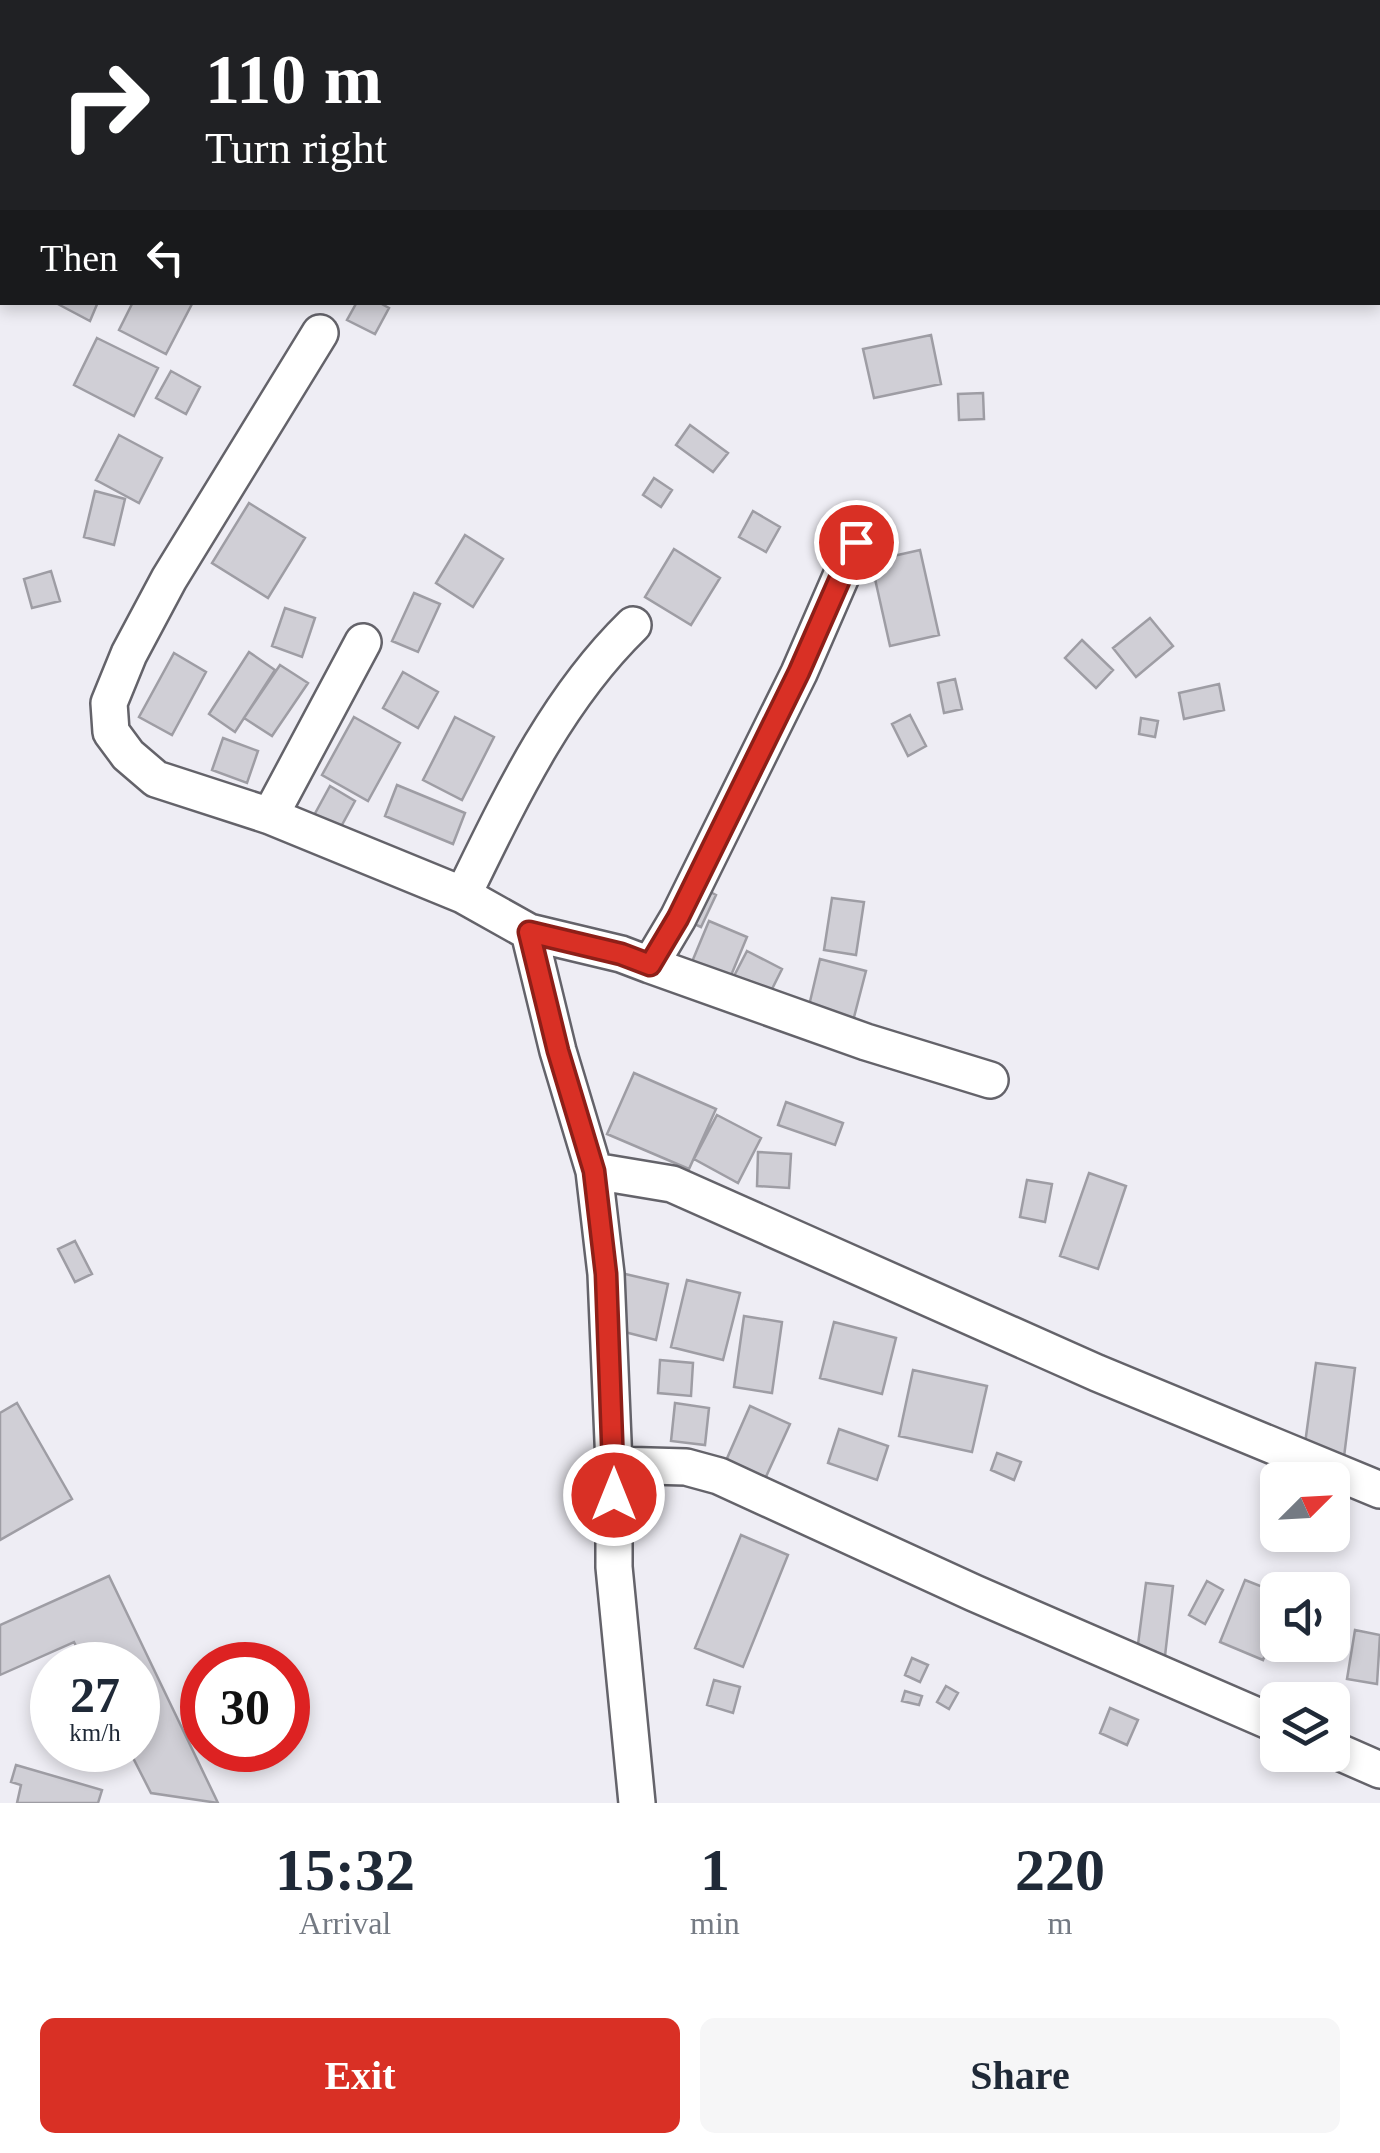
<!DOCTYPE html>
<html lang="en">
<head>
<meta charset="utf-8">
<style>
  :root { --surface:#fff; --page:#f6f6f7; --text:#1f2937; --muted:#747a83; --accent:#d93025 }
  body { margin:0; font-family:"Times New Roman",serif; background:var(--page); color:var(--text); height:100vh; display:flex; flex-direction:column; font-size:38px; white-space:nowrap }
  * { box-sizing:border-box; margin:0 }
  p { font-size:32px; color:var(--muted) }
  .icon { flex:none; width:55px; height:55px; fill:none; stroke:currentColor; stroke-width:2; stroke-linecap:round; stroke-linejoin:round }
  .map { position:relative; height:1803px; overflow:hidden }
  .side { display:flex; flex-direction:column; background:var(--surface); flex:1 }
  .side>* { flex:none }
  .top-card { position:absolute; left:0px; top:0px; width:1380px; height:305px; box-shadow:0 5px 15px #0003; background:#202124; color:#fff; overflow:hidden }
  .needle { width:65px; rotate:66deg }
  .tools { position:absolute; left:1260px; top:1462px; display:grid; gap:20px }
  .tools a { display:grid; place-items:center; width:90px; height:90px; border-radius:15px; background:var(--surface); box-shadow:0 5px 15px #0003; font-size:50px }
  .speed { position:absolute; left:30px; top:1642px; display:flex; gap:20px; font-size:50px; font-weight:700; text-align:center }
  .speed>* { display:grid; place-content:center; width:130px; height:130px; border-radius:50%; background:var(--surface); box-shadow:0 5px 15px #0003; line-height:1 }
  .speed small { font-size:25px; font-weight:400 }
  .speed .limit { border:15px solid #d22; background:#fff; color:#111 }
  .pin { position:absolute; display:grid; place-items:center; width:85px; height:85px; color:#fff; margin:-42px; border:5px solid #fff; border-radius:50%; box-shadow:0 2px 10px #0007 }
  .me { position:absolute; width:110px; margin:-55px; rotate:0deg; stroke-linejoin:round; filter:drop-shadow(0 0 8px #0008) }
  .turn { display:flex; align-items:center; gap:35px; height:210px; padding:0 40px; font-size:45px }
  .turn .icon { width:130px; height:130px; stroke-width:2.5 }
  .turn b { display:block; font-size:70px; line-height:85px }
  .then { display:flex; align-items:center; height:95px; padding:0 40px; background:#0003; gap:20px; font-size:38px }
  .eta { display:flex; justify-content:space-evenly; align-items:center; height:170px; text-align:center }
  .eta b { font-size:60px; font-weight:700; line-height:70px }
  .action { display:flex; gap:20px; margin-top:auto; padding:20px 40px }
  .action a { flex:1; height:115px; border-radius:15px; background:var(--accent); color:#fff; font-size:40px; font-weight:700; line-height:115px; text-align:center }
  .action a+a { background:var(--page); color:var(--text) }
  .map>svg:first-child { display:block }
</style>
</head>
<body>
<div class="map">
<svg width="1380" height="1803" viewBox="0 0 1380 1803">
  <rect width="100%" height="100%" fill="#eeedf4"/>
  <path fill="#d0cfd6" stroke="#9e9da4" stroke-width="2.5" d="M54,302H98L90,321Z
    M133,302H193L166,354L119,330Z
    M357,302H378L389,308L375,334L347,320Z
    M931,335L941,384L874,398L863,349Z
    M97,338L158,368L134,416L74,385Z
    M171,371L200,387L186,414L156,398Z
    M983,393L984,419L959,420L958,394Z
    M690,425L728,453L713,472L676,445Z
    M119,435L162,458L139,503L96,480Z
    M654,478L672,490L661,507L643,495Z
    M95,491L125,499L114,545L84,537Z
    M249,503L305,538L268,598L212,563Z
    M753,511L780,527L766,552L739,537Z
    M465,535L503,559L473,607L436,583Z
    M674,549L720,578L691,625L645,597Z
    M920,550L939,635L890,646L871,561Z
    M51,571L60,601L32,608L24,579Z
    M414,593L440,604L418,652L392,641Z
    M285,608L315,618L302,657L272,646Z
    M1150,618L1173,646L1136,677L1113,648Z
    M1082,640L1113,670L1096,688L1065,658Z
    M249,652L275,670L235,732L209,714Z
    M174,653L206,672L172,735L139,717Z
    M280,665L308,683L272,736L244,718Z
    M403,672L438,692L418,728L383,708Z
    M955,679L962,709L944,713L938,683Z
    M1219,684L1224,710L1184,719L1179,693Z
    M910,715L926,746L908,756L892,724Z
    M354,717L400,743L368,801L322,775Z
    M455,717L494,737L462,800L423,780Z
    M1141,718L1158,721L1155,737L1139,734Z
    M223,738L258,751L247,783L212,770Z
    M397,785L465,813L453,844L385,816Z
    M330,786L355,801L337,834L312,819Z
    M699,886L716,895L701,927L683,919Z
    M832,898L864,902L856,955L824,950Z
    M709,921L747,937L727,985L689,969Z
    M747,951L782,969L767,999L732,980Z
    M820,959L866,971L853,1021L808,1010Z
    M634,1073L716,1109L689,1169L607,1134Z
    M786,1102L843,1123L835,1145L778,1125Z
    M717,1115L761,1138L738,1183L694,1159Z
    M758,1152L791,1154L789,1188L757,1186Z
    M1089,1173L1126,1186L1098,1269L1060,1256Z
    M1027,1180L1052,1184L1045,1222L1020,1217Z
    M75,1241L92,1274L75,1282L58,1249Z
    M621,1273L668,1284L656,1340L609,1328Z
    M687,1280L740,1293L723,1360L671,1347Z
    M744,1316L782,1322L772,1393L734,1387Z
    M834,1322L896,1338L882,1394L820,1378Z
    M660,1360L693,1363L691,1396L658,1393Z
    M1316,1363L1355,1368L1344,1457L1304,1451Z
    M913,1370L987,1386L972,1452L899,1436Z
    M17,1403L72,1499L0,1540V1413Z
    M675,1403L709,1408L705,1445L671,1441Z
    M750,1406L790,1424L764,1481L725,1463Z
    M839,1429L888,1446L877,1480L828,1463Z
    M997,1453L1021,1462L1014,1480L991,1470Z
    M741,1535L788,1555L743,1667L695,1648Z
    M109,1576L218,1803L151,1793L129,1750H138V1665H86L74,1642L0,1675V1625Z
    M1245,1580L1278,1593V1623L1263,1660L1220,1642Z
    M1207,1581L1223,1590L1205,1624L1189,1615Z
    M1146,1583L1173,1586L1165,1656L1137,1652Z
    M1355,1630L1380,1635L1377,1684L1347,1679Z
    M912,1658L928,1665L920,1682L905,1675Z
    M714,1680L740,1687L733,1713L707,1705Z
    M946,1686L958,1693L949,1709L937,1702Z
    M905,1691L922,1696L919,1705L902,1701Z
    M1110,1708L1138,1720L1127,1745L1100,1733Z
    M16,1765L102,1790L98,1803H17L21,1785L11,1782Z"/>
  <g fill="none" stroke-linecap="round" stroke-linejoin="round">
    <g stroke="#64636a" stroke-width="40">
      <path id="minor" d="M320,333L169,579L129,654L109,703L111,732L128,755L156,779L270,816L463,895L529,932L558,1051L594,1171L606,1274L614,1465V1567L637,1803
        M270,816L363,642
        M463,895C510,799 556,700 633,625
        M529,932L621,954L650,965L678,918L799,673L856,542
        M650,965L866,1042L990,1080
        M594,1171L672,1184L1097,1373L1380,1490
        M614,1465L686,1467L719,1476L974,1593L1278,1725
        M1332,1749L1380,1770"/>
    </g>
    <use href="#minor" stroke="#fff" stroke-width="35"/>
  </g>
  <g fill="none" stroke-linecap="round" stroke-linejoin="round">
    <g stroke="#8d1f18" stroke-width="25">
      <path id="route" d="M614,1495L606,1274L594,1171L558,1051L529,932L621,954L650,965L678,918L799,672L856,542"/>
    </g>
    <use href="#route" stroke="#d93025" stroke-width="18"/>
  </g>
</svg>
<div class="tools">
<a><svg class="needle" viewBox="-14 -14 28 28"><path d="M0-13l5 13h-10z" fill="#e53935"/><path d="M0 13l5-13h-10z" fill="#747a83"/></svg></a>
<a><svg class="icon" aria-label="sound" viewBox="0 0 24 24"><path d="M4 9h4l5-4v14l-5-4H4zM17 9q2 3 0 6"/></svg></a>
<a><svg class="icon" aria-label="layers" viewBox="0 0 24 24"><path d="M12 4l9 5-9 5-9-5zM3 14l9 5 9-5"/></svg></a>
</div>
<div class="speed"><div>27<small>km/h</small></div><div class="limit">30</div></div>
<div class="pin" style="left:856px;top:542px;background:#d93025"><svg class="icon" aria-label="arrive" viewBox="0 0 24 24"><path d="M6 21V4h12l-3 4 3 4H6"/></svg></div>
<svg class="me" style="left:614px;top:1495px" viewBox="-20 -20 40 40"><circle r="17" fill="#d93025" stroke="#fff" stroke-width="3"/><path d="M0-11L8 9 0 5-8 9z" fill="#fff"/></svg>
<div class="top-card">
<div class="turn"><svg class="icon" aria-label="right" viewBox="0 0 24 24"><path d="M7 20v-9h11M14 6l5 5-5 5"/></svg><div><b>110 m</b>Turn right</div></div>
<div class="then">Then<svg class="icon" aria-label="left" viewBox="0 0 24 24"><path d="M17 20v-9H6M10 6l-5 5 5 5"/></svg></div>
</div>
</div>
<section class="side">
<div class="eta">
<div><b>15:32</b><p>Arrival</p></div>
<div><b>1</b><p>min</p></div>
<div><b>220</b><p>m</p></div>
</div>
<div class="action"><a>Exit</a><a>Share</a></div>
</section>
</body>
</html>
